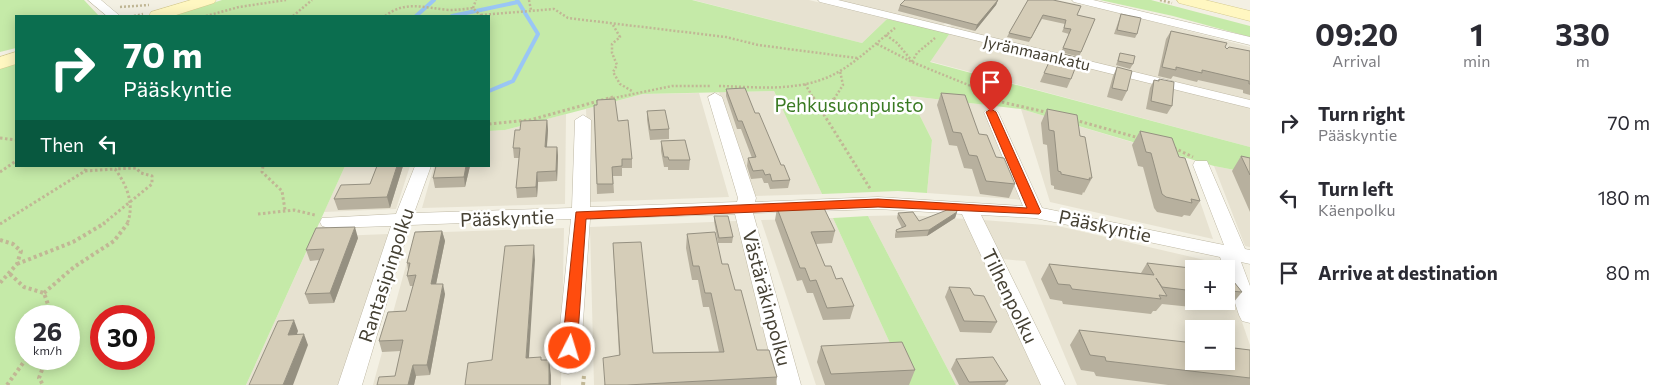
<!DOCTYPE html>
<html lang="en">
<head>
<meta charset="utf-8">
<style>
  :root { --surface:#fff; --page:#f7f7f7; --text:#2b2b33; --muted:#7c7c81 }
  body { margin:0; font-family:Commissioner,sans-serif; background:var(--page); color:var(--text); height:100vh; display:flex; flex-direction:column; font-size:19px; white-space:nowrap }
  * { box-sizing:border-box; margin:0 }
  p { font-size:16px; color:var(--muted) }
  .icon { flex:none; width:28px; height:28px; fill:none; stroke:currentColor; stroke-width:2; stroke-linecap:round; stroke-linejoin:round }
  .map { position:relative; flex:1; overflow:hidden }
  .side { display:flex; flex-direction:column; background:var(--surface); width:425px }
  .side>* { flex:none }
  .guide { position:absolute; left:15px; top:15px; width:475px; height:152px; border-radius:0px; box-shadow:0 2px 12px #0003; background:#0b6e4f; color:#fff; overflow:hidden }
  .controls { position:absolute; left:1185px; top:260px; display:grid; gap:10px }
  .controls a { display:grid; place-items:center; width:50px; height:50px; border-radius:0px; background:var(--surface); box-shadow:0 2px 12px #0003; font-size:25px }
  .speed { position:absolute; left:15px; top:305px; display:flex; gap:10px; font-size:25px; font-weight:700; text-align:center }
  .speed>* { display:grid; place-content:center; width:65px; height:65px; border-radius:50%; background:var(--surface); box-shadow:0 2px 12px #0003; line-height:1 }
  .speed small { font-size:12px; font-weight:400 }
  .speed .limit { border:8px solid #d22; background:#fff; color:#111 }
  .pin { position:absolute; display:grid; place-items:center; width:42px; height:42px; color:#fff; margin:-51px -21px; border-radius:50% 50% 50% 0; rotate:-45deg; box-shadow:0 0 5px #0007 }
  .pin .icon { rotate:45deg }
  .me { position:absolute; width:55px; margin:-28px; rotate:5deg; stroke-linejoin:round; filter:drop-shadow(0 0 4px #0008) }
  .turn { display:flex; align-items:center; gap:18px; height:105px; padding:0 25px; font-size:22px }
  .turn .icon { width:65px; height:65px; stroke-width:2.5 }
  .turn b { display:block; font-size:35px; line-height:42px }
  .then { display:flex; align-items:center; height:48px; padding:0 25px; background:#0003; gap:10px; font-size:19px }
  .eta { display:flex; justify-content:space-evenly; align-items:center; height:85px; text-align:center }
  .eta b { font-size:30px; font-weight:700; line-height:35px }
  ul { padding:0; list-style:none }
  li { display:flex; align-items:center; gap:15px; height:75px; padding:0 25px }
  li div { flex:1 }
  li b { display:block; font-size:19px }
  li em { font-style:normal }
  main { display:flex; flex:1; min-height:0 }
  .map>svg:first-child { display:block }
</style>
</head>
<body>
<main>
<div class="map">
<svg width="1250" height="385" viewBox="0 0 1250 385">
  <rect width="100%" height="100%" fill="#f3f0e3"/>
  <path fill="#e7e2d1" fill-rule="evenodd" d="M693,0H809L887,19L862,43Z
    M833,0H962L942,27Z
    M971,0H1057L1112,11L1250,47V102L948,29Z
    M950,33L1250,107V147L929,61Z
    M774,91L822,194L753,196L719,92Z
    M699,93L729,197L589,202L586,109L643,94Z
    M910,96L986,105L1024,200L927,193L932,140Z
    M1021,109L1185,158L1213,239L1050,202Z
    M566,114L565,204L422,208L434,166H489V131L505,130Z
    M345,166H410L396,209L324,212Z
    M1214,166L1250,173V247L1245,246Z
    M909,215L965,219L1042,385H956L868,216Z
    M833,218L909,385H816L761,220Z
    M983,220L1058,226L1222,264L1224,269H1194V301H1226V276L1250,345V385H1077L1025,261L1002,259ZM1194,329H1226V361H1194Z
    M736,221L782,385H594L590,227Z
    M564,228L561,385H373L415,233Z
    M388,234L340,385H246L313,237Z"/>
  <path fill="#c5eaa8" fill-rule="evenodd" d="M0,0H84L99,16H16V48L0,52Z
    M222,0H692L862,43L887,19L950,33L930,62L1250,147V173L1214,166L1021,109L910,96L932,140L927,193L898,191L822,194L774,91L643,94L505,130L489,131V16H172Z
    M1100,0H1151L1250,26V37L1173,16Z
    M16,63V166H345L246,385H0V67ZM26,316H69V359H26ZM101,316H144V359H101Z
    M868,216L956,385H909L833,218Z"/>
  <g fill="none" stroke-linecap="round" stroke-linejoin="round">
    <path stroke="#9ac6f5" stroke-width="4" d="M416,16L434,0
      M452,16L518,2
      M489,91L513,81L538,34L517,0"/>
    <g stroke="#bfb9a5" stroke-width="1">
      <path id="minor" d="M88,0H101L120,16H107Z
        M818,0H838L1250,100V108L820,2Z
        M1072,0H1093L1250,37V45L1074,2Z
        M715,93L722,97L756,198L755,202L878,197L1023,206L984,112L991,108L998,112L1042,208L1224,245L1193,165L1195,161H1207L1245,249L1250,250V264L1241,262L1250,286V323L1242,321L1239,315L1226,276V269H1224L1220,257L1035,218L981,215L1065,385H1041L962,214L878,209L753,213L801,385H777L735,214L590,219L580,365L576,372L568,374L560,372L556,365L571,219L410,225L362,385H338L391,226L329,228L322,226L320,222L322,218L396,214L415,166H431L414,213L572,208L575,120L583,115L591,120L590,207L737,202L738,198L708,97Z"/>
    </g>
    <g stroke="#d6cb8f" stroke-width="1">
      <path id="secondary" d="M191,0H216L214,3L173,16H149L151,12Z
        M1177,0H1205L1250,11V21L1179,3Z
        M16,52V64L0,69V57Z"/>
    </g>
    <path stroke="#c1b795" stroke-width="2.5" stroke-dasharray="2 2" stroke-linecap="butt" d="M529,0L531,10
      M1160,0L1172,3
      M120,7L149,5
      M473,8L476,0
      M481,15L554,9L568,18L726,37L758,45L857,58
      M134,16L143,14
      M206,16L239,7L286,0
      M293,16L312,0
      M385,16C406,0 423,8 449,10C457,10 465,9 473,8L481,16
      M613,25L620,37L612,44V53L617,65L613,72L620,84L632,91
      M886,35L897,43L912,61
      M877,44L912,62L988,93L992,99
      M912,62L917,53L935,38
      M805,84L814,99
      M719,86C760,87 803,93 840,71C860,59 877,42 895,28
      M609,99L672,86H711
      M834,99L843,85L840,71"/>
    <path stroke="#c1b795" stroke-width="3" stroke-dasharray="2.5 2.5" stroke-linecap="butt" d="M813,97L871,190
      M991,97L996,103
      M997,101L1050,113
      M824,113L835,97
      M1075,120L1139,138
      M489,124L530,120L613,97
      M0,138L16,140
      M1174,148L1193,157
      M263,166L262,172L282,191L285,210
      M85,171L115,169C127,185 135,205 127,224
      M0,172L16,161
      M258,214L294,210L315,215
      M0,224L85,171L87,166
      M103,224L152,184V176L141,173L136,168L115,169"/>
    <path stroke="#c1b795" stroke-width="4" stroke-dasharray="3 3" stroke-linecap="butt" d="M0,240L13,244L21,251L17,264L0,283
      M17,264L73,242L105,223
      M10,274L24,287L44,293L52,316
      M44,293L74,267L114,241L128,223
      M43,359L45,362L39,378L43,385
      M7,385L26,359
      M583,385L584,376"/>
    <use href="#minor" fill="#fff" fill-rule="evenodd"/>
    <use href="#secondary" fill="#fff7c1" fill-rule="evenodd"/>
  </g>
  <path fill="#b7b09e" d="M998,0L996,5L975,31L898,11L900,5Z
    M1028,0L1077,15L1095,19L1079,57L1061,52L1069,34L1062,32L1065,24L1042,19L1029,42L1007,37L1009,33Z
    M1121,14L1137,34L1135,38L1114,34Z
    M1171,31L1225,47L1227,49L1250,51V95L1243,93V90L1198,80L1197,82L1173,76L1171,79L1158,76L1166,39Z
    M1120,53L1133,64L1130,69L1116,65Z
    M1117,67L1127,91L1122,101L1107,97L1113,76Z
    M1044,73L1071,79L1067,88L1040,82Z
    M1159,79L1172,106L1167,114L1146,109L1150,88L1154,80L1158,81Z
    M726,89L755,113L781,165L790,180L788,188L770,189L768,183H764L762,178L751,179L747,166L748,158H752L741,129H737L726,96Z
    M941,93L979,134L1015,184L1009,198L980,194L972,169L964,168L957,146L949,145L937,105Z
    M594,105L618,121L632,159V168H622V176H613L614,193L597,194Z
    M1047,109L1080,136L1092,178L1084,193L1083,192L1082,195L1054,189V186L1051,185L1047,145L1043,144L1041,123Z
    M647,111L669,129V139L650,140L647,120Z
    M547,120L548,130L547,147H557L558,156L557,181L538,182L537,197L517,198L516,188L519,158H514L513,148L520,130Z
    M1140,131L1179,157L1200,201L1190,216L1184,215L1182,217L1157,212L1154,208L1143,167L1138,166L1132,145Z
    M661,141L690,160L689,170H668V167H664L661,151Z
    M1241,156L1250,158V212L1232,171Z
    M377,166H403L390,208L338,210L334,199L370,184Z
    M470,166L465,187L435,188L433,178Z
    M777,208L835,231L832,243L816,244L825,266L836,279L854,306L850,319L823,320L813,293H807L802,280L797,281L775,220Z
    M957,212L955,218L927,236L895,238V235L896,230L902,228L897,218L898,213L919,221Z
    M714,216L733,237L732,243H718L714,221Z
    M442,231L445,241L436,284L445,294L430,375L416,376L414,385H377L395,376L401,351L382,352L379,341L406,311L413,286H410L407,276L408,270L407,263Z
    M687,234L722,264L735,290L757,350L777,377L776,385H604L619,355L613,243L653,353L719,352L709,307H703L698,280H692L686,248Z
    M358,238L334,303L309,304L305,294L319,260L310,261L306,250Z
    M1147,263L1194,269V301H1226V272L1242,292L1229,308L1223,307L1221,310L1162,304L1156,311H1153L1151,314L1063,304L1062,301L1050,299L1041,279L1049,264L1141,273Z
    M949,287L974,295L997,322L991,333L960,332L945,297Z
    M1079,330L1250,350V385H1168L1096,376L1094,372L1081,370L1070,345Z
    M821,346L915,370L909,385H825L817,362Z
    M956,359L1008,381L1005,385H959L951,369Z"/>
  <path fill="#959081" d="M998,0L996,5L975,31L977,25Z
    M547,120L548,130L546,157L545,147Z
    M557,147L558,156L557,181L556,171Z
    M397,166H403L390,208L387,197Z
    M466,166H470L465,187L464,177Z
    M537,172L538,182L537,197L536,187Z
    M957,212L955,218L927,236L929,230Z
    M355,227L358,238L334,303L330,293Z
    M442,231L445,241L434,294L431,284Z
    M534,245L535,260L528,373L526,358Z
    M443,284L445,294L430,375L427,365Z
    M294,320L298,331L293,346L288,335Z
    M304,334L308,345L293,385H283Z
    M549,360L551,375V385H549Z
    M413,365L416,376L414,385H408Z"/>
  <path fill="#d5cdb8" stroke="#959081" d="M905,0H998L977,25L900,5Z
    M1028,0H1053L1081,6L1077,15L1095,19L1081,52L1063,48L1071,29L1064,28L1066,20L1043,15L1031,38L1009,33Z
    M1121,14L1141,18L1137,34L1117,30Z
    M1171,31L1227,43L1225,47L1227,49L1229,47L1250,51V84H1249V81L1202,70V73L1176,67V70L1162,67Z
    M1060,53L1079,58L1071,79L1044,73L1051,58L1057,59Z
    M1120,53L1135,56L1133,64L1118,61Z
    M1117,67L1132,71L1127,91L1112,88Z
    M1159,79L1174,82L1172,106L1151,101L1154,80L1159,81Z
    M745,88L755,113H759L781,165H784L790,180L772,181L770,174L765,175L763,170L753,171L748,158L756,157L742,121H738L726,89Z
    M941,93L965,95L979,134L987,135L996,157L1004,158L1015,184L986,181L977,156L969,155L961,133L953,132Z
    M615,99L618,121L628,120L632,159H622V166L612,167L613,184H597L594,105H597V100Z
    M1047,109L1077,115L1080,136L1085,137L1092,178H1089L1090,180L1061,174V172L1058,171L1054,131L1049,130Z
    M665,110L669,129L650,130L647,111Z
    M547,120L545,147H557L556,171L537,172L536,187L516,188L520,148H513L515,130H520L521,121Z
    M1140,131L1172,138L1179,157L1185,158L1200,201L1191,199L1192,203L1166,197L1162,194L1151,153L1146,152Z
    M685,140L690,160H669L668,157H664L661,141Z
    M1241,156L1250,158V175Z
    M377,166H397L387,197L334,199L341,185L370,184Z
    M436,166H466L464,177L433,178Z
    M823,206L835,231L811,232L825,266H831L836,279L842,278L854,306L827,308L816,280L810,281L805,268H800L777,208Z
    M947,210H956L957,212L929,230L897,232L896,230L906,226L898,213L913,212L919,221Z
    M714,216H728L733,237L719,238Z
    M355,227L330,293L305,294L324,249L306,250L316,228Z
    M442,231L431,284H443L427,365H413L408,385H377L379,377L395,376L403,340L379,341L388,312L406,311L416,275L407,276L410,263H407L415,232Z
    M715,232L722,264H728L735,290H741L757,350H769L777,377L627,385H605L603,358L620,355L613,243L641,242L653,353L724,352L711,293H705L699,266H693L687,234Z
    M534,245L526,358L541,357V360H549V385H465L468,363L492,360L505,246Z
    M1147,263L1199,269H1194V291L1162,287L1156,278L1167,296L1159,295L1161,299L1072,289L1070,285L1058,284L1049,264L1154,275Z
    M1226,272L1242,292L1230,291L1232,295L1226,294Z
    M949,287L970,288L974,295L984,296L997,322L964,321Z
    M294,320L288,335L304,334L283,385H249L278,321Z
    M1079,330L1194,343V361H1226V347L1250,350V378L1106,361L1105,357L1090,355Z
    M902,342L915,370L831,374L821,346Z
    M993,357L1008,381L969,382L956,359Z"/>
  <path fill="#ff4c0e" stroke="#a63109" d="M991,109L996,112L1041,212L1039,214L878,207L586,219L577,348L575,352H565L562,348L576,212L878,199L1027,208L986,112Z"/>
  <g text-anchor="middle" stroke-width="5" stroke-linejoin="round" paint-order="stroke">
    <g font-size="16" fill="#454033" stroke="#fff">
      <text transform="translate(1037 53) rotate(13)" y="6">Jyränmaankatu</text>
    </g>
    <g font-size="19" fill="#3a7a23" stroke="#fff">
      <text x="849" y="112">Pehkusuonpuisto</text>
    </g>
    <g font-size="19" fill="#454033" stroke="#fff">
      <text transform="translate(507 218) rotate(-2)" y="7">Pääskyntie</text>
      <text transform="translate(1105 226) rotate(12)" y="7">Pääskyntie</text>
      <text transform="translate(386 275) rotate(-72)" y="7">Rantasipinpolku</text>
      <text transform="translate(1010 296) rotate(64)" y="7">Tilhenpolku</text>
      <text transform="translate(767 298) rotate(75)" y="7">Västäräkinpolku</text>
    </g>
  </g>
</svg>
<div class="controls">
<a>+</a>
<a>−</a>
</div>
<div class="speed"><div>26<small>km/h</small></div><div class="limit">30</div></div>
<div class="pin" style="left:991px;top:112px;background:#d93025"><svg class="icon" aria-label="arrive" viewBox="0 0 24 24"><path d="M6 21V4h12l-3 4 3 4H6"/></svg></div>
<svg class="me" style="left:570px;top:348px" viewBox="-20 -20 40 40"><circle r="17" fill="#ff4c0e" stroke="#fff" stroke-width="3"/><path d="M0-11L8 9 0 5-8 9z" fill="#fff"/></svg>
<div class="guide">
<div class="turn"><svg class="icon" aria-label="right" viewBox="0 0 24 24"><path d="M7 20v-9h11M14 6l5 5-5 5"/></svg><div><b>70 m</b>Pääskyntie</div></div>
<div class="then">Then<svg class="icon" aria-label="left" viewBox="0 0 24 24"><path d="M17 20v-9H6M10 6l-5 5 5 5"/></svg></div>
</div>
</div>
<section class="side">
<div class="eta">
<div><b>09:20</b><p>Arrival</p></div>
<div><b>1</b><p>min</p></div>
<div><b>330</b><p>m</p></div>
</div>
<ul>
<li><svg class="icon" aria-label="right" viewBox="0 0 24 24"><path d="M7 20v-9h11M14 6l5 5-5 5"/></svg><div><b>Turn right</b><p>Pääskyntie</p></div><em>70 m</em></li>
<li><svg class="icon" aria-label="left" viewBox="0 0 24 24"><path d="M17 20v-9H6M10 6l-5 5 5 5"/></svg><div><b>Turn left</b><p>Käenpolku</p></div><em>180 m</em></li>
<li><svg class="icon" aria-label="arrive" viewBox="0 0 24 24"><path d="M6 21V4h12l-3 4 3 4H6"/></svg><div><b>Arrive at destination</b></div><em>80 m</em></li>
</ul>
</section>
</main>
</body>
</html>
